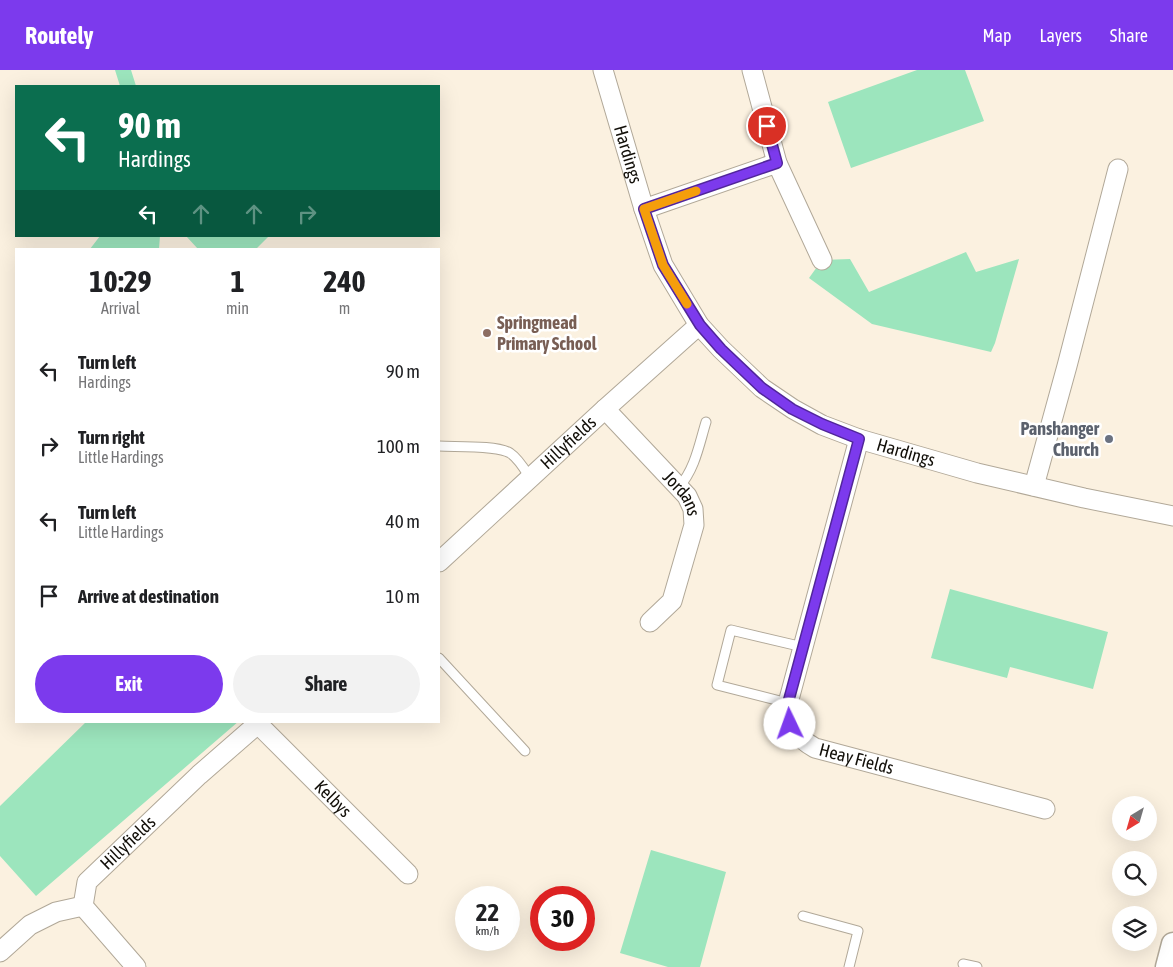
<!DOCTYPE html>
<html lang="en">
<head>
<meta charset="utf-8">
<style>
  :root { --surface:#fff; --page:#f2f2f2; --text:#202124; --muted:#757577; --accent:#7c3aed }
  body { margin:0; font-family:"Asap Condensed",sans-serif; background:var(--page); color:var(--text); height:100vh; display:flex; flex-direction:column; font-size:19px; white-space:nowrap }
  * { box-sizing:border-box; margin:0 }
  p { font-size:16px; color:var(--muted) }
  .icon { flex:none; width:28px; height:28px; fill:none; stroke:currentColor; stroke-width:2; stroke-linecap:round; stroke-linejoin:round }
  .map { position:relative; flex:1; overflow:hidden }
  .panel { position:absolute; left:15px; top:178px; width:425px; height:475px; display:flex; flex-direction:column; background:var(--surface); border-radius:0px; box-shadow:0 5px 20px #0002 }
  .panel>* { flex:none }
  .top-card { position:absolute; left:15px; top:15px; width:425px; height:152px; border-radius:0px; box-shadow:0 5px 20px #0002; background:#0b6e4f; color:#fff; overflow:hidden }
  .needle { width:32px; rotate:217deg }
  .controls { position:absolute; left:1112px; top:726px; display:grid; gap:10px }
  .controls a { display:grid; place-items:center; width:45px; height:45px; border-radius:50%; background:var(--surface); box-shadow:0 5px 20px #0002; font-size:25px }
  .speed { position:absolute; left:455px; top:816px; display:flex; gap:10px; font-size:25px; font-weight:700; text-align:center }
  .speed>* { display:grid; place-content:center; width:65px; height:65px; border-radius:50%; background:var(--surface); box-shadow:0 5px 20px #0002; line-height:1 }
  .speed small { font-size:12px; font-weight:400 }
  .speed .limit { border:8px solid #d22; background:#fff; color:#111 }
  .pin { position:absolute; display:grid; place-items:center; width:42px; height:42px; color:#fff; margin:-21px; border:2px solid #fff; border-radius:50%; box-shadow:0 1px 5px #0007 }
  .me { position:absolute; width:55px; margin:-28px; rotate:357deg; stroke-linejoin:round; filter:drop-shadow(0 0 4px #0008) }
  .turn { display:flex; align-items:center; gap:18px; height:105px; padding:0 20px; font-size:22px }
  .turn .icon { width:65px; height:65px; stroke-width:2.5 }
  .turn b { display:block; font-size:35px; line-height:42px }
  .lanes { display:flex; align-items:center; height:48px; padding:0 20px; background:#0003; justify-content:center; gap:25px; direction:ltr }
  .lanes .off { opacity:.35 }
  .eta { display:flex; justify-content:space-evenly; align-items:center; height:85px; text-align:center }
  .eta b { font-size:30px; font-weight:700; line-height:35px }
  .primary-button { display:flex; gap:10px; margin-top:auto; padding:10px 20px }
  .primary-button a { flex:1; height:58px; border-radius:30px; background:var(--accent); color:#fff; font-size:20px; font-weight:700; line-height:58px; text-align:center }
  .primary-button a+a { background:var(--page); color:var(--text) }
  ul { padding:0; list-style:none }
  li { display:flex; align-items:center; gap:15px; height:75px; padding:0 20px }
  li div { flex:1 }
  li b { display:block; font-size:19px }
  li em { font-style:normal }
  header { display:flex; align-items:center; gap:30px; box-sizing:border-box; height:70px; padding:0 25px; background:var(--accent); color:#fff }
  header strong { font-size:24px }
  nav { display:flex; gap:28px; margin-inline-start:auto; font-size:18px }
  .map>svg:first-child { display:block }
</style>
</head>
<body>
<header>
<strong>Routely</strong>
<nav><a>Map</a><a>Layers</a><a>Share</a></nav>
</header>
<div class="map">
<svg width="1173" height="897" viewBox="0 0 1173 897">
  <rect width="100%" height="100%" fill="#fbf1e0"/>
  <path fill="#9ce5bd" d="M115,0H131L136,16H120Z
    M917,0H965L984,51L851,98L828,32Z
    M100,166H160L159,179H90Z
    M186,166H269L256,179H198Z
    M966,182L976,202L1019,189L995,273L991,282L872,254L809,208L822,190L850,189L869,222Z
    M950,519L1108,562L1093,619L1010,597L1007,608L931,588Z
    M87,651H239L36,826L0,786V736Z
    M651,780L726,802L700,897H668L620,883Z"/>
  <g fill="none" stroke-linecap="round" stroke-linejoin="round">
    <g stroke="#b1a898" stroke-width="11">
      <path id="service" d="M439,376C456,377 497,375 510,383C519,389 525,400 530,408
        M679,417C695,399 699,375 706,352
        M439,588L525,681
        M788,633L717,615L731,560L803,577
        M803,846L858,861L849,897
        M963,894L977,897"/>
    </g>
    <g stroke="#b1a898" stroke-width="21">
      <g id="minor">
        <path id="s1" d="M603,0L644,139L663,195L699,255L721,279L762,318L793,339L822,355L859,369L977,403L1084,428L1173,446"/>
        <path d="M752,0L777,93L822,190"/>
        <path d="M644,139L777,93"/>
        <path id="s2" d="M605,339L687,426L693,439L694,455L672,531L650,552"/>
        <path id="s3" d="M859,369L788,633C787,655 797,668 815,678L1045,739"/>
        <path d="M1034,416L1067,296L1118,99"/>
        <path id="s4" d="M439,492L605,339L699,255"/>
        <path id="s5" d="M258,654L408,804"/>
        <path id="s6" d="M83,836L87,812L199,705L261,651"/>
        <path d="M83,836L136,897"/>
        <path d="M0,882L30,855L56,842L83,836"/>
      </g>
    </g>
    <g stroke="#b1a898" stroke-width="25">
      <path id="tertiary" d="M1167,897L1173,874"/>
    </g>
    <use href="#service" stroke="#fff" stroke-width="9"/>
    <use href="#minor" stroke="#fff" stroke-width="19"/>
    <use href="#tertiary" stroke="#fff" stroke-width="22"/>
  </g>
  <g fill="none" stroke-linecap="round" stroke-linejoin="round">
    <g stroke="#51269a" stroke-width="12">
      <path id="route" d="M767,56L777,93L644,139L663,195L700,255L721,279L762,318L792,339L822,354L859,369L788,633V644L790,654"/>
    </g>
    <use href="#route" stroke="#7c3aed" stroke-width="9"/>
    <path stroke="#f59e0b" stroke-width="9" d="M687,234L663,195L644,139L696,121"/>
  </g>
  <circle fill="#8d6e63" stroke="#fff" stroke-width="2" cx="487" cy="263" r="5"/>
  <circle fill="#6b7280" stroke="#fff" stroke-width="2" cx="1109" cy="369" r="5"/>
  <g text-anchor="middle" stroke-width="5" stroke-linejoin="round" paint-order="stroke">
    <g font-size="18" fill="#120f09" stroke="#fff">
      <text dy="6" stroke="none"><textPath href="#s1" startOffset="88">Hardings</textPath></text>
      <text dy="6" stroke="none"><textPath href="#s4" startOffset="176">Hillyfields</textPath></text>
      <text dy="6" stroke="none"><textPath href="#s1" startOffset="522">Hardings</textPath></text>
      <text dy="6" stroke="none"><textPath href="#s2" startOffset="115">Jordans</textPath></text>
      <text dy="6" stroke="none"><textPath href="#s3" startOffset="372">Heay Fields</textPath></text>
      <text dy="6" stroke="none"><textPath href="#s5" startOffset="106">Kelbys</textPath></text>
      <text dy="6" stroke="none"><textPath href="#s6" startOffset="81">Hillyfields</textPath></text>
    </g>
    <g font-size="18" font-weight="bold" fill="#785e54" stroke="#fff" text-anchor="start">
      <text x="497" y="259">Springmead<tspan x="497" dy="21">Primary School</tspan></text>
    </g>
    <g font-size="18" font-weight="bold" fill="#5b616d" stroke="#fff" text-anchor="end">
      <text x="1099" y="365">Panshanger<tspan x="1099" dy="21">Church</tspan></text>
    </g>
  </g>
</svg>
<div class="controls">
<a><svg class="needle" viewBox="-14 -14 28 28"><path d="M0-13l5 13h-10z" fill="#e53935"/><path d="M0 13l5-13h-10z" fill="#757577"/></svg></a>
<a><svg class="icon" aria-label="search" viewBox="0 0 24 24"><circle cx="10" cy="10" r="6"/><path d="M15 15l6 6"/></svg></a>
<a><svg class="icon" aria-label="layers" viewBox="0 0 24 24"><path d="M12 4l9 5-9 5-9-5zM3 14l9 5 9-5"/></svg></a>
</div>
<div class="speed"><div>22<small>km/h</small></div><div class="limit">30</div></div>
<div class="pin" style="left:767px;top:56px;background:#d93025"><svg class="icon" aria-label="arrive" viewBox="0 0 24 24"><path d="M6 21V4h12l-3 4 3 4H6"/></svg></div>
<svg class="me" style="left:790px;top:654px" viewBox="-20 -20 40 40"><circle r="19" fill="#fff"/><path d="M0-13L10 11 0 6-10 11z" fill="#7c3aed"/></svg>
<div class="top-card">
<div class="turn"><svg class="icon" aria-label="left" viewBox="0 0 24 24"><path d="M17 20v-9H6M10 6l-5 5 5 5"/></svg><div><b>90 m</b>Hardings</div></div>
<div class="lanes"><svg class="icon" aria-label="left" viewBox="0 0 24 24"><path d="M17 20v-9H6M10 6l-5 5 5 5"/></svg><svg class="icon off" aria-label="ahead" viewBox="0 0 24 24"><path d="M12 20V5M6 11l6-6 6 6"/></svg><svg class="icon off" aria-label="ahead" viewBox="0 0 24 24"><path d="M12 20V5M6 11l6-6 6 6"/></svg><svg class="icon off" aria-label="right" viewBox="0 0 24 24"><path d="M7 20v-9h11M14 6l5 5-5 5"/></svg></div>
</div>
<section class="panel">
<div class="eta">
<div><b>10:29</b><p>Arrival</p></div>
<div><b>1</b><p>min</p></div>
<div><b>240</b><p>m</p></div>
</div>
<ul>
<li><svg class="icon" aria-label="left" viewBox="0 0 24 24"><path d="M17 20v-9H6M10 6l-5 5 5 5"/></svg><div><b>Turn left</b><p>Hardings</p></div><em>90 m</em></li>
<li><svg class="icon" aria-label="right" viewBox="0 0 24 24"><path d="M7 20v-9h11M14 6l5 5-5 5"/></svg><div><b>Turn right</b><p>Little Hardings</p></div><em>100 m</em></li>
<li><svg class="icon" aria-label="left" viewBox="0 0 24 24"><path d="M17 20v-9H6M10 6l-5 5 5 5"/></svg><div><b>Turn left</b><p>Little Hardings</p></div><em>40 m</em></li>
<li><svg class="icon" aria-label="arrive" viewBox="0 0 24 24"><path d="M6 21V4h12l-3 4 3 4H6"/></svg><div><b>Arrive at destination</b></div><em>10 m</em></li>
</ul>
<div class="primary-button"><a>Exit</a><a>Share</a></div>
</section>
</div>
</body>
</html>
